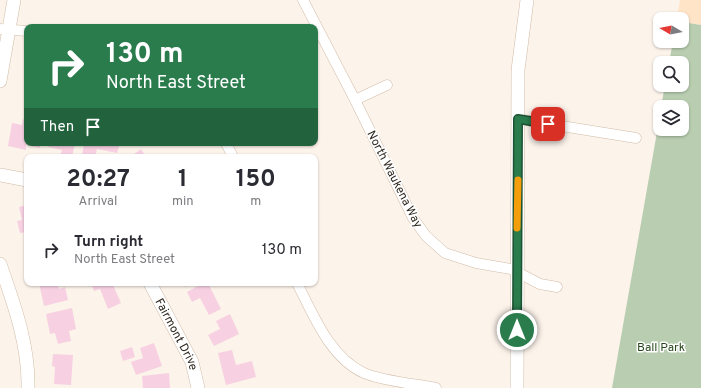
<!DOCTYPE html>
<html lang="en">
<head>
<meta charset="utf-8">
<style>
  :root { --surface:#fff; --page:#f7f7f7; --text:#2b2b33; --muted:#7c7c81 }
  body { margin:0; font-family:Overpass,sans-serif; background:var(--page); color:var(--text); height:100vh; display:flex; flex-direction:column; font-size:15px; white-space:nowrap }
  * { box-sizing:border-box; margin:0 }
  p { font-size:13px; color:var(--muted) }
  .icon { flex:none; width:22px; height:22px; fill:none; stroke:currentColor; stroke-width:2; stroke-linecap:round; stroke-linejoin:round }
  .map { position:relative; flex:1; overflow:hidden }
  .side { position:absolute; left:24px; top:154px; width:294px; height:132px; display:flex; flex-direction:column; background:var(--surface); border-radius:8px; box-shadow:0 1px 3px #0004 }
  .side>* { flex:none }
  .hud { position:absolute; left:24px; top:24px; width:294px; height:122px; border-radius:8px; box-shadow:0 1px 3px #0004; background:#2b7c4d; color:#fff; overflow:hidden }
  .needle { width:26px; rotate:280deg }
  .fabs { position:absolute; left:653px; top:12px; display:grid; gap:8px }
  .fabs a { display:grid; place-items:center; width:36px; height:36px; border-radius:8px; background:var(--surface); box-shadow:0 1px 3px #0004; font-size:20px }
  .pin { position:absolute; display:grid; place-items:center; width:34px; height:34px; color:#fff; margin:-17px; border-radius:8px; box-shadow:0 2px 6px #0006 }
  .me { position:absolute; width:44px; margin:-22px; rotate:0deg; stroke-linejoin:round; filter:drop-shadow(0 0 3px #0008) }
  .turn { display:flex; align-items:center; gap:14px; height:84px; padding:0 16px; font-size:18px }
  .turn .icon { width:52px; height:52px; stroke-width:2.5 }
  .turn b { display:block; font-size:28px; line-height:34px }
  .then { display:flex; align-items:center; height:38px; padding:0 16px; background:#0003; gap:8px; font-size:15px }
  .eta { display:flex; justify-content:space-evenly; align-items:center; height:68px; text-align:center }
  .eta b { font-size:24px; font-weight:700; line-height:28px }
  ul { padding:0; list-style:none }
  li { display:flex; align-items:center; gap:12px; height:56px; padding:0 16px }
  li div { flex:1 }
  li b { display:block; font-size:15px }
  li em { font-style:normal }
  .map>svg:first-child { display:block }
</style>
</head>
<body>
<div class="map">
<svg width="701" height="388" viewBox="0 0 701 388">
  <rect width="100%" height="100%" fill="#fcf3eb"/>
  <path fill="#ffe4c8" d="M680,0H701V25L682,22V19H677Z"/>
  <path fill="#b9ceb1" d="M682,22L701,25V388H612L660,115V129H682V107H661L665,85H682V63H669L673,41H682Z"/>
  <path fill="#f7d1e2" d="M23,119L27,120V143H41L40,148L26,145V150L8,146L12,123L22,125Z
    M48,143H75L72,157L60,156L62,150L48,147Z
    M84,143H120L117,153L97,149L95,157L82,156Z
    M141,149L146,157H130Z
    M27,205V232L20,233L17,221L22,220L19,207Z
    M24,241H27V250Z
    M39,283H58L59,289L65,287L68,300L44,306Z
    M91,283H118L113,285L121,303L108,309L100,289L94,291Z
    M183,283H195L185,287Z
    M203,283H208L221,309L209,315L200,298L192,302L187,292Z
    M72,308L76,329L69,331L71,341L58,344L55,333L50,334L46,314Z
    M230,314L239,334L214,346L208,335L220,329L216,321Z
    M154,343L162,366L136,375L131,362L143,358L140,348Z
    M132,347L135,357L123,361L120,351Z
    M232,350L236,365L252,361L256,377L226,385L218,353Z
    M53,354L73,355L71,385L54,384L55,367L52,366Z
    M169,373L170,388H143L142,376Z"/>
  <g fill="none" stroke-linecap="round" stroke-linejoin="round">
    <g stroke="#d1bca7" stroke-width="11">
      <path id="minor" d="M303,0L355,100L413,218L426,236L445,253L476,263L511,269L540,284L557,287
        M0,29L27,31
        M355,100L387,85
        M518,119L636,138
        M226,143L233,157
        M297,283C313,314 330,358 364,373C382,381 416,384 436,388"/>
    </g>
    <g stroke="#d1bca7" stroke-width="14">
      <g id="tertiary">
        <path d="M0,81L14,0"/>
        <path d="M0,175L27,180"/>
        <path d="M0,264C14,304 29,345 28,388"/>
        <path id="s1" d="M150,283L192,362L198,388"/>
        <path d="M517,388L518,70L527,0"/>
      </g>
    </g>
    <use href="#minor" stroke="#fff" stroke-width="10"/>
    <use href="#tertiary" stroke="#fff" stroke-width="13"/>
  </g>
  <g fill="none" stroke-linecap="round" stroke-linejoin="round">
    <g stroke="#1c5132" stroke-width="10">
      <path id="route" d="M517,330L518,119L548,124"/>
    </g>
    <use href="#route" stroke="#2b7c4d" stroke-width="7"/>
    <path stroke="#f59e0b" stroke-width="7" d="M517,228L518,180"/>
  </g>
  <g text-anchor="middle" stroke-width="3" stroke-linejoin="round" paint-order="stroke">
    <g font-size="12" fill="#2f281f" stroke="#fff">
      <text transform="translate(395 179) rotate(63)" y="4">North Waukena Way</text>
      <text dy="4" stroke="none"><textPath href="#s1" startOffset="58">Fairmont Drive</textPath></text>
    </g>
    <g font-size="12" fill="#27471b" stroke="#fff">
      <text x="661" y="351">Ball Park</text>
    </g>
  </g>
</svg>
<div class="fabs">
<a><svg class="needle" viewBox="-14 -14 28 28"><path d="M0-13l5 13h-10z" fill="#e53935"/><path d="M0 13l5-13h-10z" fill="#7c7c81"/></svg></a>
<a><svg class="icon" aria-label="search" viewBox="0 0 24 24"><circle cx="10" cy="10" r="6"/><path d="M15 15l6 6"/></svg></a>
<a><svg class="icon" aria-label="layers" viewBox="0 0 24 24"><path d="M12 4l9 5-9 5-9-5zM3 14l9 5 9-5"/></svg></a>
</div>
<div class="pin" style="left:548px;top:124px;background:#d93025"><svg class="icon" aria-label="arrive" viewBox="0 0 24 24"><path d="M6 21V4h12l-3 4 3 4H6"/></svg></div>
<svg class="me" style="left:517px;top:330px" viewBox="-20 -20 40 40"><circle r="17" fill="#2b7c4d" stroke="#fff" stroke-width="3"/><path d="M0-11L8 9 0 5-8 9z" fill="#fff"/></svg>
<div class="hud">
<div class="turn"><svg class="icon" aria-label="right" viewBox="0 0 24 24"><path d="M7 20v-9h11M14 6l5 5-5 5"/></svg><div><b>130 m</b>North East Street</div></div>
<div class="then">Then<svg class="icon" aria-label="arrive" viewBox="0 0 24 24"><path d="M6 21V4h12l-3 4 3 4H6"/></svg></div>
</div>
<section class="side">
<div class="eta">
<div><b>20:27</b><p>Arrival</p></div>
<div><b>1</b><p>min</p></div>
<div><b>150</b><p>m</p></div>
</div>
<ul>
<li><svg class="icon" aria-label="right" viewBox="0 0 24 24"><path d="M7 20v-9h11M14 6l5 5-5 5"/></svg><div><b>Turn right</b><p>North East Street</p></div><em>130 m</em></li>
</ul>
</section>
</div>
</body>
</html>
